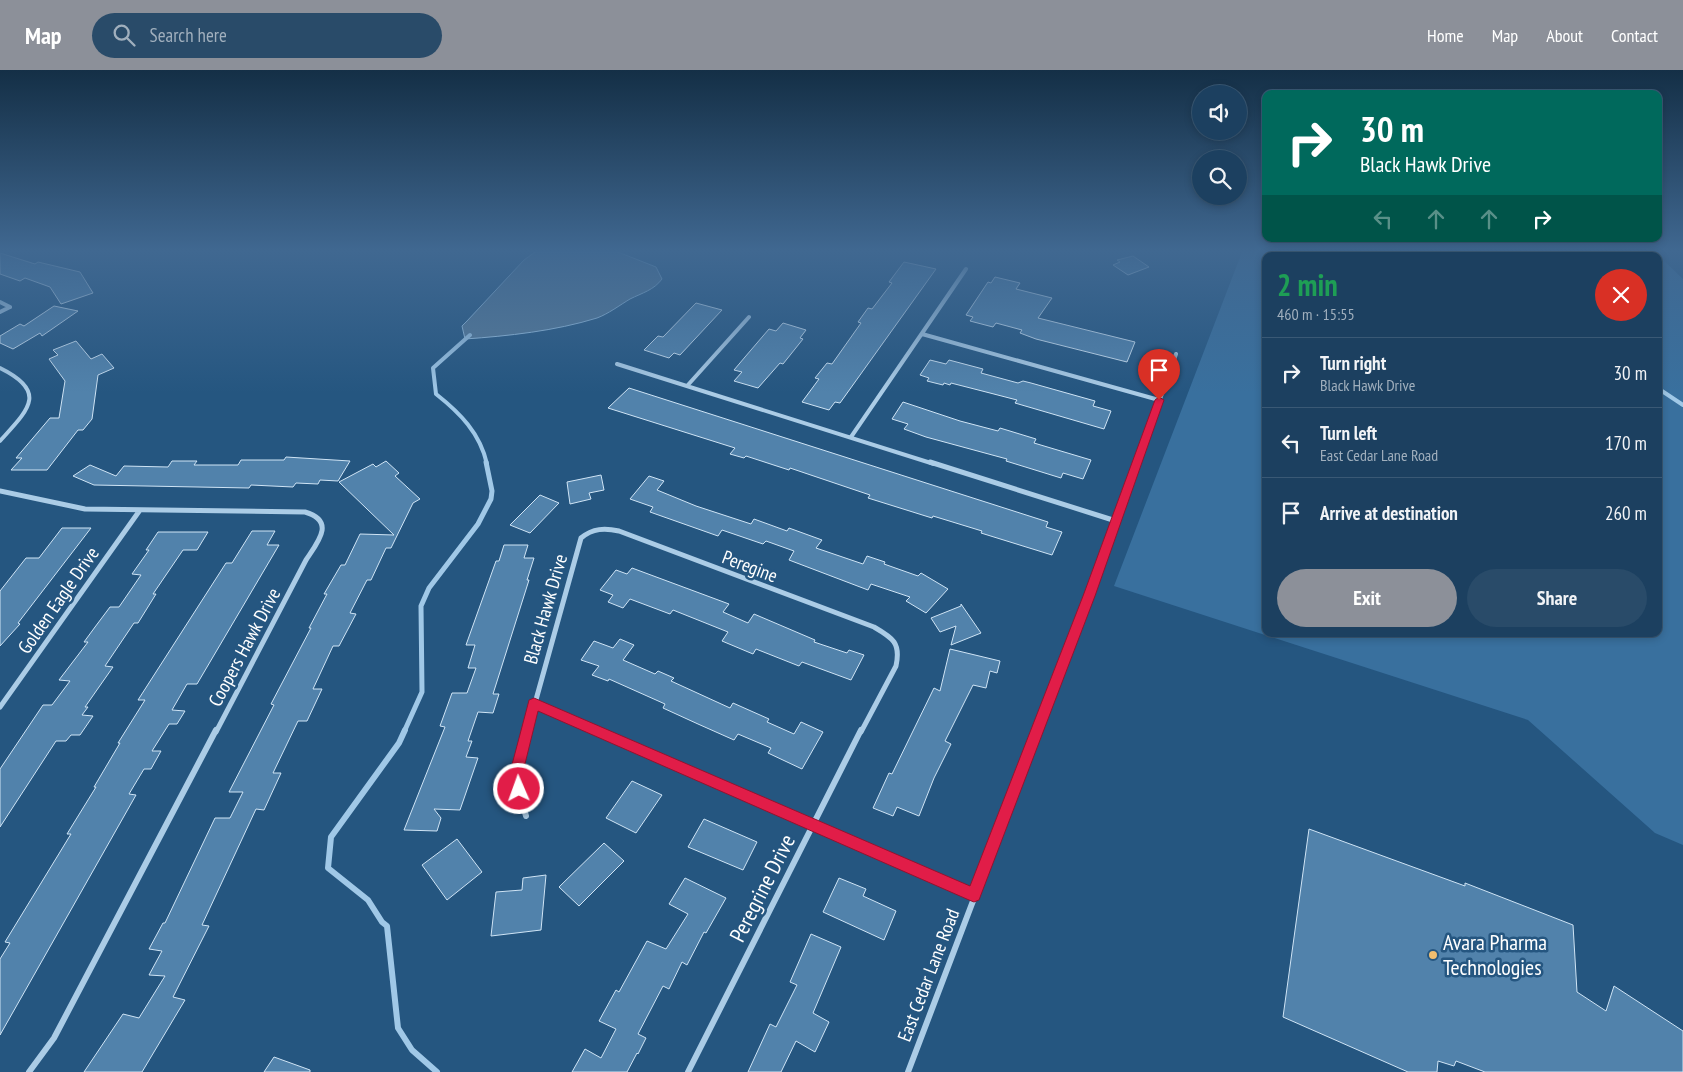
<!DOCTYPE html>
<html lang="en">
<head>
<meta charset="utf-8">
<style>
  :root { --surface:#1c4060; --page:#294b69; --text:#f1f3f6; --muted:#a0afbd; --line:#3a5975; --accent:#8c9099 }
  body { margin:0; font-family:"PT Sans Narrow",sans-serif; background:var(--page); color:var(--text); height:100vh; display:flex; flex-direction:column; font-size:19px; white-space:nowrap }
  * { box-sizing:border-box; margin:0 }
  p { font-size:16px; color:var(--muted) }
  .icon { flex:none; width:28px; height:28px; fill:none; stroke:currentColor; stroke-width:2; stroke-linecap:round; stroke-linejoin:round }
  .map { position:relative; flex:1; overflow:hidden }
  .details { position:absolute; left:1262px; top:182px; width:400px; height:385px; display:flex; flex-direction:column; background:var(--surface); border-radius:10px; box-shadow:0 2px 8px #0003,0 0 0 1px var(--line) }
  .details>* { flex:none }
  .guide { position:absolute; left:1262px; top:20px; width:400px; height:152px; border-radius:10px; box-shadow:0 2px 8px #0003,0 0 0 1px var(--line); background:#00695c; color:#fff; overflow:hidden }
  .fabs { position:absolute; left:1192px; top:15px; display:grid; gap:10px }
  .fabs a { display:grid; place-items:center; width:55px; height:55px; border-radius:50%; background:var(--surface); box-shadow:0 2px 8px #0003,0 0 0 1px var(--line); font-size:25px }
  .pin { position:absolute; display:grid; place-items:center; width:42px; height:42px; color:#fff; margin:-51px -21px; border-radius:50% 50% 50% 0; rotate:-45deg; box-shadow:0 0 5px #0007 }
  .pin .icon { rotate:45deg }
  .me { position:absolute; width:55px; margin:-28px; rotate:358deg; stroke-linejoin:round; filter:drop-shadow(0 0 4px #0008) }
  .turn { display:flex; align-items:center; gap:18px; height:105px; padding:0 15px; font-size:22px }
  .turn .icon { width:65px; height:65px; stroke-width:2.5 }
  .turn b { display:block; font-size:35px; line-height:42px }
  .lanes { display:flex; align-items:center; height:48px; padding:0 15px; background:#0003; justify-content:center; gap:25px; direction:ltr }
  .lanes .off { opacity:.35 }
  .round { display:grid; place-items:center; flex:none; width:52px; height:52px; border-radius:26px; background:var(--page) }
  .summary { display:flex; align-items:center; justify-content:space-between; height:85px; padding:0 15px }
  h1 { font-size:30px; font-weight:800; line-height:38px; color:#1e9e55 }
  .action { display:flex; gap:10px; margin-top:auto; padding:10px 15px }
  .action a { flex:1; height:58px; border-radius:30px; background:var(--accent); color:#fff; font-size:20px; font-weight:800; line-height:58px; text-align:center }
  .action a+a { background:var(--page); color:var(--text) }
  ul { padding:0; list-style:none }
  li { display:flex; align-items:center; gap:15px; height:70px; padding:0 15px; border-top:1px solid var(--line) }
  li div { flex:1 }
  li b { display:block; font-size:19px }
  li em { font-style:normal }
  header { display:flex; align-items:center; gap:30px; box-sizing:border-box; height:70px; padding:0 25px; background:var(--accent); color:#fff }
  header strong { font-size:24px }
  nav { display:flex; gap:28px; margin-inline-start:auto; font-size:18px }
  .search { width:350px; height:45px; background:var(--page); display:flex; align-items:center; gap:12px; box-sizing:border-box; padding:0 18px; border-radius:28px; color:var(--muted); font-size:19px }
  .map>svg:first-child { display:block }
</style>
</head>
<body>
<header>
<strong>Map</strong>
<div class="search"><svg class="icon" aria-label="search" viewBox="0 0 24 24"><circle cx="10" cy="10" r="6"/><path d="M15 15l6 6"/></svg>Search here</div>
<nav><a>Home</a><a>Map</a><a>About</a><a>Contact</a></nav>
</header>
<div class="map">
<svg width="1683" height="1002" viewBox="0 0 1683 1002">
  <rect width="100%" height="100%" fill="#255680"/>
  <path fill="#39709e" d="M1242,182H1654L1659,186H1266V564H1659V186L1683,209V775L1655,763L1528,650L1114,516Z"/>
  <path fill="#577a98" stroke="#a0c8e7" d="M535,182H618L656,197L662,209C654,220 642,223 630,229C620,235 608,244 597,248C555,261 508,266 465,269L462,256L467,251L524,190Z"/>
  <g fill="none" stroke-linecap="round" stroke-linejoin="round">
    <path stroke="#a0c8e7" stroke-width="4" d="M1475,182L1477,186
      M470,265L433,298L436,324C460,343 480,363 487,394
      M1659,319L1683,335"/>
    <path stroke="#a0c8e7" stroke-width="5" d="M404,662L422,622L421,536L429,518L478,454L491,429L492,421L486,392"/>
    <path stroke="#a0c8e7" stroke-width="6" d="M405,660L399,673L331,767L328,798L368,830L382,852L387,856L398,958L412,980L437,1002"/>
  </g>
  <path fill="#5182ab" stroke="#cfe4f5" d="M0,183L35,194L38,192L80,202L93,223L61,234L50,217L25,208L20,211L0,204Z
    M1133,186L1149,197L1128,205L1113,195L1120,192L1117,190Z
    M904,192L936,199L840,333L835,332L829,340L802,332L819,309L815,308L827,293L832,294L861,253L858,252L868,238L872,239L892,213L889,212Z
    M995,207L1020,213L1016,219L1052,228L1038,248L1135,272L1127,292L1036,269L1020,263L1022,260L996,253L993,257L970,251L973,247L966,245L988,212L991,213Z
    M696,233L722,240L680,285L674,283L669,288L644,280L658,266L663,267Z
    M54,236L78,241L42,266L40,263L13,279L0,273V266L20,254L24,256Z
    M783,253L806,260L800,268L803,269L783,294L780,293L758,318L734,311L742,302L734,300L745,287L769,259L776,261Z
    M76,271L91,289L102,284L114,298L98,305L92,349L83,360H78L47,400H11L22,388H16L50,348H59L65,311L49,289L58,285L53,280Z
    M930,290L946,294L949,290L983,299L981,303L1018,313L1023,311L1031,313L1095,331L1093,336L1111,341L1104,359L1015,333L1017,330L990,323L951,313L950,315L944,313L943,315L927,311L929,308L920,305Z
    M629,318L1048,452L1046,457L1062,462L1052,485L981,463L982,461L933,446L932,448L868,428L870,425L790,398L789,400L746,386L744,388L730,384L735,378L608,338Z
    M903,332L960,351L998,361L1000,358L1036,369L1034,373L1091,390L1083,409L1063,403L1061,408L1006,391L1007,389L926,367L904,359L908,354L892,349Z
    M286,387L350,391L338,411L320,410L318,414L296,413L293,417L251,415L249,418L94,415L73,406L90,395L116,406L124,396L168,397L172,391H197L194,395H238L241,390H284Z
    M386,391L399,403L395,406L420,429L413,433L391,478H386L371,510H367L350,543L356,544L339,576H333L313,619H322L307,651H298L273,703H281L264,740L256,739L202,855L209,856L173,927L185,930L142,1002H84L123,944L139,948L165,906L149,905L162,881L149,879L163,853H165L215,748H230L243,722H229L274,635L271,634L311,558H309L327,524H324L341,495H345L360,464L394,465L339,412L373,394L376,397Z
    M601,405L604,420L589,423L591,429L570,434L567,412Z
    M649,406L664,411L657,420L696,436L751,454L754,449L787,461L789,458L822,470L816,478L863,494L867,486L885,492L884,494L918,506L921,503L948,519L926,543L906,531L910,527L871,514L868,520L789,490L794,481L766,471L763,474L722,460L718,466L650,442L653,437L630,429Z
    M540,425L559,433L530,463L510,455Z
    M62,458H91L18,553L20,554L0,576V521L26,488H39Z
    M252,461H275L267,475H279L197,614H187L172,640L185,641L177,654H169L152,681H161L151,699H144L129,724L136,725L0,965V889L10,873L5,872L71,764H67L96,717H94L120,673H118L145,630H138L226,493H232Z
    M158,462H208L197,480H183L153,524H156L138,553H134L105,596L113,597L85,637H88L82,645L93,646L80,665H71L66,671H56L0,757V699L43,635H52L70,611L59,610L88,572H84L95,557L110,537H119L141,505L132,504L149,480H146Z
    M504,475H528L524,488H534L527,510H529L493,624H499L493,643L478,642L468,671H472L466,687L478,688L460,740L434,739L441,748L437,761L404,760L445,657L440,656L452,623H467L476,598H468L475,575H466L496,491H499Z
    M632,498L729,534L723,542L748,553L754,544L815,570L814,572L847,583L849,580L864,585L851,610L802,592L799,596L756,579L753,584L722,571L728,562L673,540L670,544L630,529L623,538L608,532L613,525L600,520L616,500L627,504Z
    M961,534L981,563L951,575L956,556L940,562L931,548L961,536Z
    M620,569L634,575L623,590L655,604L658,601L674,608L671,611L730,638L733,633L769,649L767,652L794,664L801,652L823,662L802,699L768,683L771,678L738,664L734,670L698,654L663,638L665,634L609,609L608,611L592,605L599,596L581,590L594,571L613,578Z
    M950,579L1000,591L997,603L990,601L986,618L973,615L945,671L951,674L934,708L919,746L897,737L893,746L873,738L889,703L892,704L934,618L940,621Z
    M632,711L662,725L636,763L606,748Z
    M704,749L757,772L743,800L688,777Z
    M1309,759L1465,816V813L1573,855L1577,922L1606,941L1614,916L1683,961V1002H1485L1456,991L1454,996L1438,991L1437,1002H1408L1283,947Z
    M457,769L482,802L447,830L422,795Z
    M604,773L624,791L579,836L559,817Z
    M546,805L541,860L491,866L496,822L522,820L523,808Z
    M685,808L726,828L706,863L704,862L687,895L682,892L669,919L663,916L638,964L646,968L638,984L637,983L627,1002H572L585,979L601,988L616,959L599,951L616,920L619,922L647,871L666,879L688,844L669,834Z
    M839,808L866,819L863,826L896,841L884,870L823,842Z
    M811,864L841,877L813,943L829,952L815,982L796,971L781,1002H748L770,954L776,957L797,915L790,912Z
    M274,987L310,1000V1002H264Z"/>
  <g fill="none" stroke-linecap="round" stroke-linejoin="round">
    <path stroke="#abcce6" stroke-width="4" d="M0,232L10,237
      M0,242L10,237
      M922,264L1159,330
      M617,294L934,394
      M0,298C49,322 28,340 0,371
      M687,316L749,247
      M851,367L966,199
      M1137,394L1176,284"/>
    <path stroke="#abcce6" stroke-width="5" d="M930,392L1116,451
      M0,421L85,439L305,442C336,451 318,472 306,490L216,662
      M534,634L598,662
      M0,637L140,440
      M527,662L581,468C593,458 605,458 619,461L874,557C893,568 901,573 896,596L861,662
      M1037,662L1137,392"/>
    <path stroke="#abcce6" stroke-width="6" d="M595,660L974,825
      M526,746L515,706L528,660
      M29,1002L54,968L216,660
      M688,1002L861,660
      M908,1002L1038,660"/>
  </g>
  <linearGradient id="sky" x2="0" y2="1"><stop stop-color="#142f46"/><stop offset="0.56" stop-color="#406891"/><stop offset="1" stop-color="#406891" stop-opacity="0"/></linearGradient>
  <rect width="1683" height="323" fill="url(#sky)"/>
  <path fill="#e11d48" stroke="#92132f" d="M1159,327L1164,330L1095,526L979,830L974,832L969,830L538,641L522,706L526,719L524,724L519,726L514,724L509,706L528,634L529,630L534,628L970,816L1083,526L1155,330Z"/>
  <circle fill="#f0bd6f" stroke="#255680" stroke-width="2" cx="1433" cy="885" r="5"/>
  <g text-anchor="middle" stroke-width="5" stroke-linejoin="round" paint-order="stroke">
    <g font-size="19" fill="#fff" stroke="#255680">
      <text transform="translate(750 496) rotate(21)" y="7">Peregine</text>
      <text transform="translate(58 530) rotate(-55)" y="7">Golden Eagle Drive</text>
      <text transform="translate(545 539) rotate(-74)" y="7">Black Hawk Drive</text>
      <text transform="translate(244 577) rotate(-62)" y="7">Coopers Hawk Drive</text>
      <text transform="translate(928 905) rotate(-69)" y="7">East Cedar Lane Road</text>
    </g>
    <g font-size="22" fill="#fff" stroke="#255680">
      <text transform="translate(762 818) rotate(-63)" y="8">Peregrine Drive</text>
    </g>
    <g font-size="22" fill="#fff" stroke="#255680" text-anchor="start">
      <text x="1443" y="880">Avara Pharma<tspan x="1443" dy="25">Technologies</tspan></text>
    </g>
  </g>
</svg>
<div class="fabs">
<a><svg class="icon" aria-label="sound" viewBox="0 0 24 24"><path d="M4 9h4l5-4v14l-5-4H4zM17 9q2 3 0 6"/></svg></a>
<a><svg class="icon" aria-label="search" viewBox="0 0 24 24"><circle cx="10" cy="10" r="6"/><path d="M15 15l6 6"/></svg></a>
</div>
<div class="pin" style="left:1159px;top:330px;background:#d93025"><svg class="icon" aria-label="arrive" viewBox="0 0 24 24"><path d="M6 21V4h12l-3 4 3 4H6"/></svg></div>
<svg class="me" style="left:519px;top:719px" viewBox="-20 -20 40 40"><circle r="17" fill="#e11d48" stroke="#fff" stroke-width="3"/><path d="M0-11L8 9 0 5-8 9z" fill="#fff"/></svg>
<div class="guide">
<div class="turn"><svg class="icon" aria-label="right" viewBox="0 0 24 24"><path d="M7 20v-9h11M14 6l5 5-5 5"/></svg><div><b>30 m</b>Black Hawk Drive</div></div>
<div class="lanes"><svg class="icon off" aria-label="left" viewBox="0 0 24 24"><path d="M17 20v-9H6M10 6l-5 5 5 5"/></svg><svg class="icon off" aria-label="ahead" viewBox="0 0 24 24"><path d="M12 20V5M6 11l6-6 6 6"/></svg><svg class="icon off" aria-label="ahead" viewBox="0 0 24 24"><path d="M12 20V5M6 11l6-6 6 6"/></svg><svg class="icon" aria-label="right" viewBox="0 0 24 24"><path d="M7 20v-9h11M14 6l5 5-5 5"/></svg></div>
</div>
<section class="details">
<div class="summary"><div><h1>2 min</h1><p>460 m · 15:55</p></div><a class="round" style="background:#d93025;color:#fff"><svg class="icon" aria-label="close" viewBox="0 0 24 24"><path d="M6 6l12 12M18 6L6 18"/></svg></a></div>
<ul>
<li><svg class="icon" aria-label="right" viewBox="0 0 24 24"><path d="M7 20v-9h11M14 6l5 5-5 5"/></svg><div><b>Turn right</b><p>Black Hawk Drive</p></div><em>30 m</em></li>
<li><svg class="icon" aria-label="left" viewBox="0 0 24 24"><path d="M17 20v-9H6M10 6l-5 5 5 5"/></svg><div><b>Turn left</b><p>East Cedar Lane Road</p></div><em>170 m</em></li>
<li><svg class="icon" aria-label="arrive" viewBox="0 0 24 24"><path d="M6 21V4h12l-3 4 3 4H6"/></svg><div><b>Arrive at destination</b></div><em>260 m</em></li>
</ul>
<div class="action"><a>Exit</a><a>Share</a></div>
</section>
</div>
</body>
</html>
